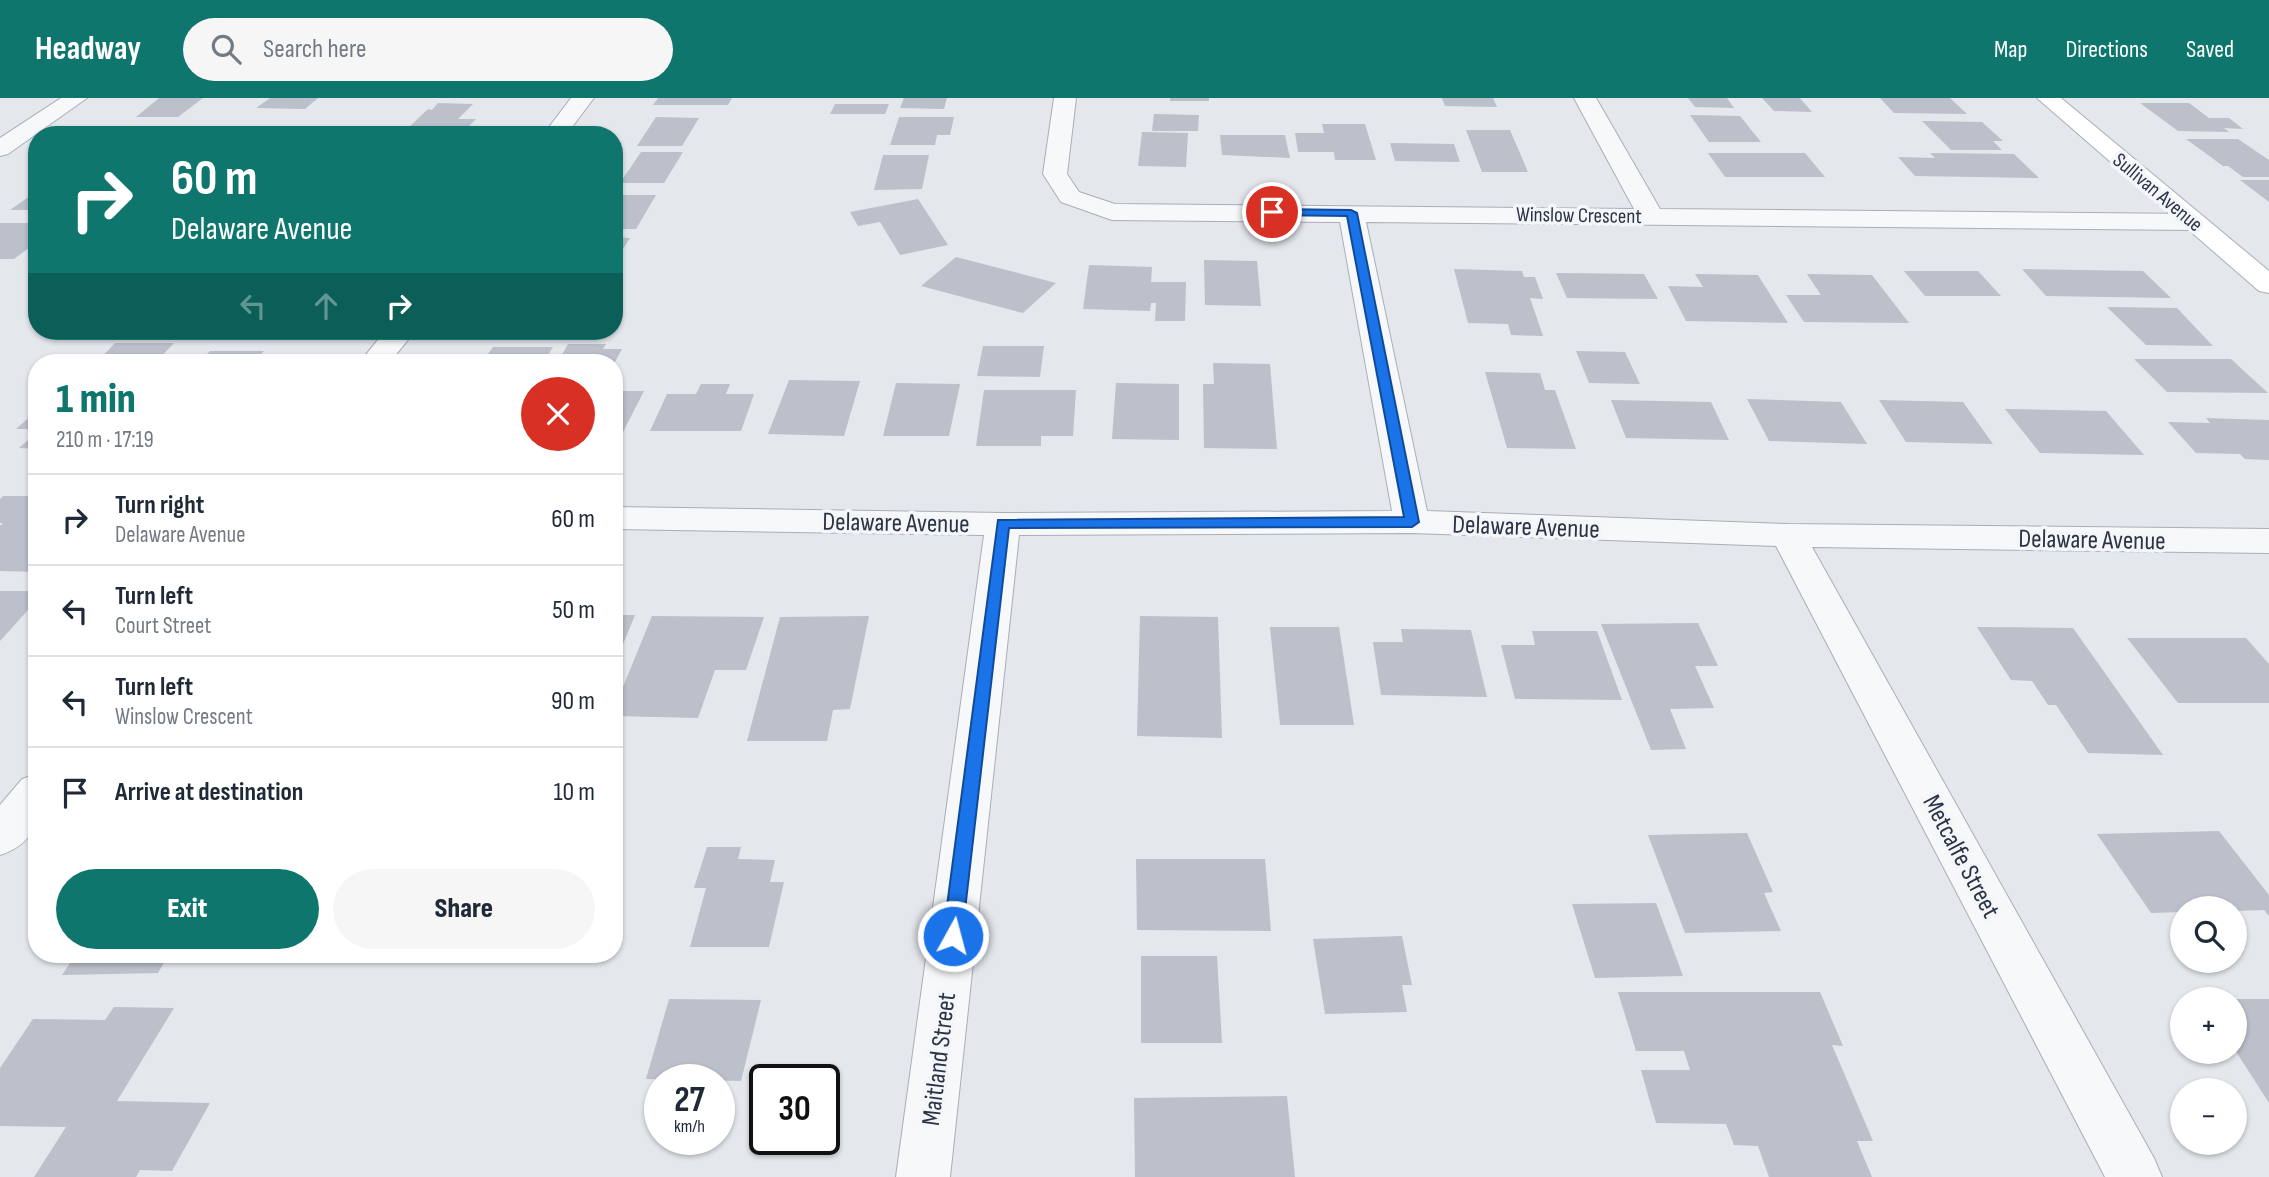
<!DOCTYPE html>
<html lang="en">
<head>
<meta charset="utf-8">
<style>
  :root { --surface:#fff; --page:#f6f6f7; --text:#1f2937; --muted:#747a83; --line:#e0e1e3; --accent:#0f766e }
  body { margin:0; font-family:"Sofia Sans Condensed",sans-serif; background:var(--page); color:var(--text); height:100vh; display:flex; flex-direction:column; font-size:26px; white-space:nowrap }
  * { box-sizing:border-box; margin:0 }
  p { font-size:23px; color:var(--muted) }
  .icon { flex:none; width:38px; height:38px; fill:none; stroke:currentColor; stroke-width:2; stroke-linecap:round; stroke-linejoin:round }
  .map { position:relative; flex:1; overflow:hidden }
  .details { position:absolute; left:28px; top:256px; width:595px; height:609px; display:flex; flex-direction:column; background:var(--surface); border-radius:28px; box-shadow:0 2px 5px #0004 }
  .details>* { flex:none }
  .hud { position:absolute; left:28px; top:28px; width:595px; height:214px; border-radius:28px; box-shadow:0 2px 5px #0004; background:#0f766e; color:#fff; overflow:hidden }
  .buttons { position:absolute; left:2170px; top:798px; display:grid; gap:14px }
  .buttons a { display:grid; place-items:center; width:77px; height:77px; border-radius:50%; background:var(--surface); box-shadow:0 2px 5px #0004; font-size:35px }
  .speed { position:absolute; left:644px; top:966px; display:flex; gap:14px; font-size:35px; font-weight:700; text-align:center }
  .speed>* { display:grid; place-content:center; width:91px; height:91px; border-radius:50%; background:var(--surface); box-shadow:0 2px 5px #0004; line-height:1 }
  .speed small { font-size:18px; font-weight:400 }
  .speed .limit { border:4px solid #111; border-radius:10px; background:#fff; color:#111 }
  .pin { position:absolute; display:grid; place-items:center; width:60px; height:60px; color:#fff; margin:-30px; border:4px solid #fff; border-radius:50%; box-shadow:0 2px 7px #0007 }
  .me { position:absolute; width:77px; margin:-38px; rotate:7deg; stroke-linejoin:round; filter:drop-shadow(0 0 5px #0008) }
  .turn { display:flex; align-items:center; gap:24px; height:147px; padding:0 28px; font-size:32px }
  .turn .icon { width:91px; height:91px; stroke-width:2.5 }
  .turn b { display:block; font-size:49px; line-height:60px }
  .lanes { display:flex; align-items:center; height:66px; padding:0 28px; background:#0003; justify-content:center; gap:35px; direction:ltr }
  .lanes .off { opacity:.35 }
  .round { display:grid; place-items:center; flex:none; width:74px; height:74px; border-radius:37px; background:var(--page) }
  .overview { display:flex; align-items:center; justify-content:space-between; height:119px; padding:0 28px }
  h1 { font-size:42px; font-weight:800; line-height:52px; color:var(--accent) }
  .primary-button { display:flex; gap:14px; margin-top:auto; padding:14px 28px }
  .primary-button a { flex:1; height:80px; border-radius:42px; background:var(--accent); color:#fff; font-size:28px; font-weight:800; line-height:80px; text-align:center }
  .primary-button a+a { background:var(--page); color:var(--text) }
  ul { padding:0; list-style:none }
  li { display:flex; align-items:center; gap:21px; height:91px; padding:0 28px; border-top:2px solid var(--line) }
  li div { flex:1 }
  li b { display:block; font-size:26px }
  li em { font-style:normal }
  header { display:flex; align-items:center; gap:42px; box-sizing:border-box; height:98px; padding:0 35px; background:var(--accent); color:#fff }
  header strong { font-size:33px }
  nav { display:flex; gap:38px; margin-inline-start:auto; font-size:24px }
  .search { width:490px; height:63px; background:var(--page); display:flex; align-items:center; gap:18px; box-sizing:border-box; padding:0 24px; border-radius:38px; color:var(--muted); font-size:26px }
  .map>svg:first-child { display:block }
</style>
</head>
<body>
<header>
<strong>Headway</strong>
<div class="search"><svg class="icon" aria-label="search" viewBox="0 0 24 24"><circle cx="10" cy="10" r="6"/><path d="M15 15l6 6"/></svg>Search here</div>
<nav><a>Map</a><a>Directions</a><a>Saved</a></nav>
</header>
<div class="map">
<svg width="2269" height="1079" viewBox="0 0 2269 1079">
  <rect width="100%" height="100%" fill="#e4e7ec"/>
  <path fill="#bbc0ca" d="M159,0H203L178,19H136Z
    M270,0H318L305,11L256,10Z
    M658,0H732L728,7H653Z
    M904,0H947L944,11L900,10Z
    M1170,0H1209V3H1170Z
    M1442,0H1493L1497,9L1445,8Z
    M1688,0H1727L1734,10L1695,9Z
    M1762,0H1800L1812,14L1774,13Z
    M1880,0H1950L1967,16L1894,15Z
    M438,5L473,6L458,21H476L461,37H401L428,11L432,12Z
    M2140,5H2189L2209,20H2229L2243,31L2224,30L2229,34L2178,33Z
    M835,6H889L885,16H830Z
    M1154,16L1199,17L1198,33H1152Z
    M1690,17L1740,18L1761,44H1709Z
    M656,19L699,20L682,48H637Z
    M899,19H954L950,37H937L935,47H890Z
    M1922,23L1982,24L2003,43H1993L2002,52H1951Z
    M1322,26H1365L1376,62H1335L1334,54H1298L1295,35H1324Z
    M1466,32H1510L1528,74H1482Z
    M1142,34L1188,35L1186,69L1138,68Z
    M1220,37H1285L1290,60L1222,57Z
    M2186,41H2238L2269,62V79H2243L2228,68H2223Z
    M1390,45L1454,46L1460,64L1395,63Z
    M641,54H683L664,85H620Z
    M1708,55H1805L1825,79H1725Z
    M1930,55L2014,56L2039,80L1915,78L1898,59L1935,60Z
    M883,57H929L922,91L874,92Z
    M2240,82H2269V104Z
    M37,93V112H10Z
    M614,97H656L636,131H614Z
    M918,101L948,147L900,157L880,124L858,128L850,114Z
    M0,125H37V144L14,161H0Z
    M614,139L630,140L614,165Z
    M956,159L1056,185L1023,215L921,188Z
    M1204,162L1257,163L1261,208L1205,207Z
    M1089,167L1152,169L1151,184H1186L1185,223H1155L1156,205H1151L1150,213L1083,211Z
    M1454,171L1522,173L1524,179H1535L1543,201L1530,200L1543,238L1511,237L1508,226L1468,225Z
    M2022,171L2143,173L2171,200L2046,198Z
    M1904,173H1978L2001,198H1925Z
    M1556,175L1644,176L1658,201L1567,200Z
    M1695,176L1758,177L1788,225L1686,223L1668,188L1703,189Z
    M1807,176L1872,177L1909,225L1804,224L1786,197H1821Z
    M2107,209L2177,210L2213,248L2146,247Z
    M221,233H276L269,241H213Z
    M115,245H174L156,264L98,263Z
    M568,246H606L603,251H622L615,264H558Z
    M983,248H1044L1040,279L977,278Z
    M493,249H553L544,264H482Z
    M210,253H264L254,264H199Z
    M1576,253L1625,254L1640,286L1589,285Z
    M2134,261H2231L2268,295L2167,294Z
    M1213,265L1270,266L1277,351L1204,350L1203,286H1214Z
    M1485,274L1540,275L1545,292H1555L1576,351L1507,350Z
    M789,282L860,283L844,338L768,336Z
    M896,285L960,286L949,338H883Z
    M1116,285L1179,286V342L1112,341Z
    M701,286H730L726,296H754L741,333H650L667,296H696Z
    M984,292H1076L1073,338H1041V348H976Z
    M614,293H644L623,334H614Z
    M1747,301L1841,304L1867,346L1769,343Z
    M1611,302L1711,304L1729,342L1626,340Z
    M1879,302L1963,304L1993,346L1906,344Z
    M2005,311L2106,313L2144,357L2040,355Z
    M33,316H37V331H16Z
    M2206,320L2269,322V362L2245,361L2240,356L2196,355L2168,324L2210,325Z
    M37,334V351L19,350Z
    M3,398H37V474L0,473V428L3,425H0V401Z
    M0,493H37V502L0,543Z
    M614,517H635L614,568Z
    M652,518L764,519L746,572H715L698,620L614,618V611Z
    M869,518L850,611L833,612L827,643H747L780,519Z
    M1140,518L1218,519L1222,640L1137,638Z
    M1698,525L1718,568H1695L1714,610L1670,611L1686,651L1651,652L1601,526Z
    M1270,529H1339L1354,627H1280Z
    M1977,529L2073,530L2163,657L2088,655L2056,607H2048L2032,583L2011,582Z
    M1401,531L1471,532L1487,599L1381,597L1373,544H1403Z
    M1532,533H1597L1622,602L1515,601L1501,547H1535Z
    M2127,540H2246L2269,566V605H2178Z
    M2219,733L2269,797V818L2264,812L2235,813V810H2182V814L2151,815L2097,736Z
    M1747,735L1773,794L1764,795L1781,833L1685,835L1648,737Z
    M707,749H741L738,761L775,762L770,784H784L769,849H690L706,790H694Z
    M1136,761H1265L1271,833L1137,832Z
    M1656,805L1683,878L1595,880L1572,806Z
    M1402,838L1412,887H1402L1407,914L1325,916L1313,841Z
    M76,856H169L158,875L62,877Z
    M1141,858H1217L1222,945H1141Z
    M1618,894H1820L1843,948L1832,947L1873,1043H1857L1872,1079H1769L1758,1048L1734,1047L1726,1026L1656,1025L1641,972H1690L1684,953H1636Z
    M669,901L761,902L741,983L646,981Z
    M2235,901H2269V1005L2235,952Z
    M114,909L174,910L117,1003L210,1005L172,1073L140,1072L136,1079H34L66,1029L0,1028V970L33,921L105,922Z
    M1287,998L1295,1079H1135L1134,1000Z"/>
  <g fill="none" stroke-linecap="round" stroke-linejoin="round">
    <g stroke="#a9aeb7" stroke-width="2">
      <path id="street" d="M61,0H87L8,56L0,58V40Z
        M571,0H594L566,37H543Z
        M1054,0H1076L1067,76L1079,94L1115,106L1634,111L1574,0H1596L1660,111L2194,116L2203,119L2207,124L2203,129L2194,132L1366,124L1427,413L1788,426L2269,431V455L1812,449L2154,1060L2162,1079H2105L1776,448L1412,435L1019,437L950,1079H896L984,437L614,431V409L1003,415L1392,413L1340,124L1112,122L1061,104L1043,76Z
        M385,233H415L390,264H360Z
        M37,676C37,713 43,743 0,757V707L22,681Z"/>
    </g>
    <g stroke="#a9aeb7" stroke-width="2">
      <path id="secondary" d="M2037,0H2061L2269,173V195L2259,193Z"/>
    </g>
    <use href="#street" fill="#f7f8fa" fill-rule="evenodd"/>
    <use href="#secondary" fill="#fff" fill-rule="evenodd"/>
  </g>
  <path fill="#1a73e8" stroke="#114b97" stroke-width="2" d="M1272,111L1351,112L1357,115L1419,424L1412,429L1009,430L962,838L959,844L953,846L946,844L943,838L998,422L1404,419L1347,118L1268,117L1266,114Z"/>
  <g text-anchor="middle" stroke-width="7" stroke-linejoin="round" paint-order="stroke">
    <g font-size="21" fill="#2b3445" stroke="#f4f6f9">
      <text transform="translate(2158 94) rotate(40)" y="7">Sullivan Avenue</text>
      <text transform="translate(1579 117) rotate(1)" y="7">Winslow Crescent</text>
    </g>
    <g font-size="26" fill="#2b3445" stroke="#f4f6f9">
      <text transform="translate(896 424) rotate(1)" y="9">Delaware Avenue</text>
      <text transform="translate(1526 428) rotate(2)" y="9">Delaware Avenue</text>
      <text transform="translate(2092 441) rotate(1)" y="9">Delaware Avenue</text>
      <text transform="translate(1962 758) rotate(62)" y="9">Metcalfe Street</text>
      <text transform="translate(938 961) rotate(-83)" y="9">Maitland Street</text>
    </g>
  </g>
</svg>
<div class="buttons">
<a><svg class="icon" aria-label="search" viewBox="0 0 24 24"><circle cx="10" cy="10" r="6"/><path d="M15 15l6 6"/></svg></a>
<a>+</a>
<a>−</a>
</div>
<div class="speed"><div>27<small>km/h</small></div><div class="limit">30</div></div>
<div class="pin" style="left:1272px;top:114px;background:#d93025"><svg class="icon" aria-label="arrive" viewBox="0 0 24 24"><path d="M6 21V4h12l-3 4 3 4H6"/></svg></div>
<svg class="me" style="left:953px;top:838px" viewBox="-20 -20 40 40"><circle r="17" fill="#1a73e8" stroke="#fff" stroke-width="3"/><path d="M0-11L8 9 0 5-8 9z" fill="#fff"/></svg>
<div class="hud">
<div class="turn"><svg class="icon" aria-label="right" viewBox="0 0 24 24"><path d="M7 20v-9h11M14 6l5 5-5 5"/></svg><div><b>60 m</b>Delaware Avenue</div></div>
<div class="lanes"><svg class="icon off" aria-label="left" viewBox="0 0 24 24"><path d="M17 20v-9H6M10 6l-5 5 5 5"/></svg><svg class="icon off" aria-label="ahead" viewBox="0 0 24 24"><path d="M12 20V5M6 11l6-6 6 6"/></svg><svg class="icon" aria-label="right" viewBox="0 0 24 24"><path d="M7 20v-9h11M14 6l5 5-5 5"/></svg></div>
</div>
<section class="details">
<div class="overview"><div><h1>1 min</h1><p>210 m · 17:19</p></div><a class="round" style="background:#d93025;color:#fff"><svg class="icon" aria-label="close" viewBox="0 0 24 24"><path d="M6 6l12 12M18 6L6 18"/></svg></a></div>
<ul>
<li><svg class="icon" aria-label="right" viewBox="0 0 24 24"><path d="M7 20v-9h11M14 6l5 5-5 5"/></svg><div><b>Turn right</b><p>Delaware Avenue</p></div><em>60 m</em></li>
<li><svg class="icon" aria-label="left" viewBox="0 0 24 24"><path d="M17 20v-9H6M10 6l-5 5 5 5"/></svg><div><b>Turn left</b><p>Court Street</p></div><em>50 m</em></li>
<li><svg class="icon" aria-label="left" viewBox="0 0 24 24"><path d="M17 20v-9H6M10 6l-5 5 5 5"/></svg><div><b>Turn left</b><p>Winslow Crescent</p></div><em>90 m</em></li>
<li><svg class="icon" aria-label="arrive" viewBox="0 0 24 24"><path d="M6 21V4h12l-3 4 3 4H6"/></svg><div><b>Arrive at destination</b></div><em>10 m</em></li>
</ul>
<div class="primary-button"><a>Exit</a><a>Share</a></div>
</section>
</div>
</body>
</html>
